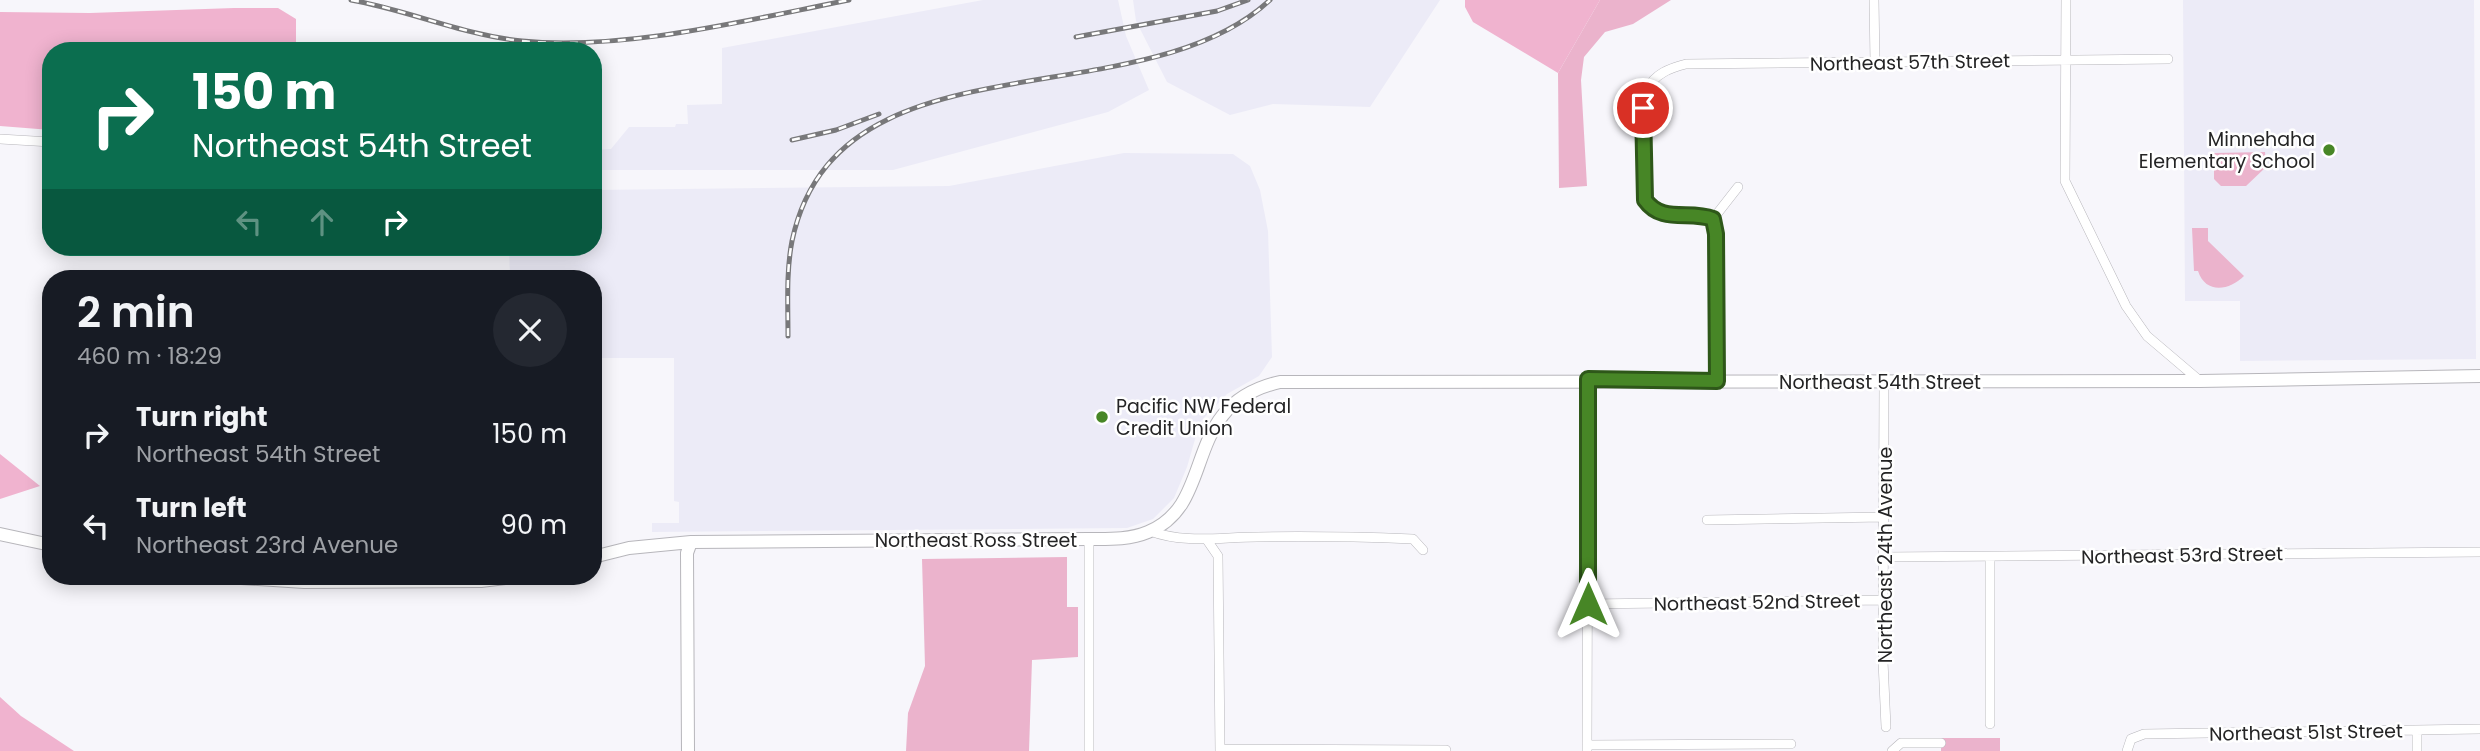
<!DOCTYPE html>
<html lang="en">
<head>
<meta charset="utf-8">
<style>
  :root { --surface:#171b24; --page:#242831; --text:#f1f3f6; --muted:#9ea1a6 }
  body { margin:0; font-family:Poppins,sans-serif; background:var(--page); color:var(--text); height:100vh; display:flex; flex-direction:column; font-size:26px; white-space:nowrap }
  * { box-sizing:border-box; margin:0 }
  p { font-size:23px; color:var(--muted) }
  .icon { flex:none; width:38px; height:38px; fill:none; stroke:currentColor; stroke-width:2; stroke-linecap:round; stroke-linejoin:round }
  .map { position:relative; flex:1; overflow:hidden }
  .panel { position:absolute; left:42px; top:270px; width:560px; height:315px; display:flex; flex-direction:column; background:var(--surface); border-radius:28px; box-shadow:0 4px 18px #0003 }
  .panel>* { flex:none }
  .top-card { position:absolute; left:42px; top:42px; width:560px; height:214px; border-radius:28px; box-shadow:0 4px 18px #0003; background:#0b6e4f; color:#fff; overflow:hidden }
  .pin { position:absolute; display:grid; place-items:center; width:60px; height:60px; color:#fff; margin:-30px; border:4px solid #fff; border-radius:50%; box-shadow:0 2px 7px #0007 }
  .me { position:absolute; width:77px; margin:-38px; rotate:0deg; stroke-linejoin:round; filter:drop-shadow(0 0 5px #0008) }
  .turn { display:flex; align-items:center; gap:24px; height:147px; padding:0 35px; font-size:32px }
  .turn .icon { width:91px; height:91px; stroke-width:2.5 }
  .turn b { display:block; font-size:49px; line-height:60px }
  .lanes { display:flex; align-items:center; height:66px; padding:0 35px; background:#0003; justify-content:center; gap:35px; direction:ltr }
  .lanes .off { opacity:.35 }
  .round { display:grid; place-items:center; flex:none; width:74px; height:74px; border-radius:37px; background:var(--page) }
  .head { display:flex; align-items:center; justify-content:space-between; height:119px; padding:0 35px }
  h1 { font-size:42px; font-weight:600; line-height:52px }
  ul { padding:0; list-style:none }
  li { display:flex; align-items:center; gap:21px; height:91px; padding:0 35px }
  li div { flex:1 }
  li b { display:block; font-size:26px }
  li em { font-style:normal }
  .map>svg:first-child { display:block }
</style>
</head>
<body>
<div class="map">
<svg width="2480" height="751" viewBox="0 0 2480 751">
  <rect width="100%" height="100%" fill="#f7f6fb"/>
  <path fill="#ecebf7" d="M983,0H1118L1126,36L1149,90L1108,112L893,170H593V150L611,149L629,127H675L676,124H688L687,105L722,104V48Z
    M1133,0H1440L1370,107L1273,104L1230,115L1167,82L1136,21Z
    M2183,0H2474L2476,359L2240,361V301H2185Z
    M1124,153L1233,154L1250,166L1260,190L1268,231L1272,357L1259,376L1227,394L1200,422L1187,467L1174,498L1153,519L1127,528L652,532V523H679V502L674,501V358H593V278H510L509,247H593V190L949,186Z"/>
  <path fill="#ebb3cc" d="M1600,0H1671L1633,24L1605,32L1584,57L1581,80L1587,186L1559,188L1558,73Z
    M2265,152L2266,167L2246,186H2221L2214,179V153Z
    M2192,228H2208V241L2244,276C2230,290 2206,295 2198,271H2194Z
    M1067,557V607H1078V657L1032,660L1029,751H906L908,713L925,666L922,559Z
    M1941,738H2000V751H1941Z"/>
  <path fill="#f0b3cf" d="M1465,0H1600L1558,73L1473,22L1465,7Z
    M234,8H278L296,19V51H51V130L0,126V12L90,13Z
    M0,454L40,486L0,499Z
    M0,697L21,716L74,751H0Z"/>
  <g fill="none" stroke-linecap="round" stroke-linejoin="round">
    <g stroke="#b7b6bb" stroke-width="10">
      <path id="minor" d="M1874,0L1875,63
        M2066,0L2065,181L2126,306L2147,336L2200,381
        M0,139L51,142
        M1713,219L1738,187
        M1717,381L1716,234L1713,219C1693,211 1672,218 1652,209C1649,205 1645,200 1644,195C1640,179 1641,105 1647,90C1654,74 1670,68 1686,64L2168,59
        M1884,382L1883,661L1886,727
        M1707,520L1884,517
        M1150,531C1185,544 1221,537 1257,537C1309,536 1361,537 1413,539L1423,550
        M1089,539V751
        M1207,540L1218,556L1220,751
        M1884,557L2480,552
        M1588,604L1883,600
        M1990,724V557
        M1587,745L1791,744
        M1220,749L1446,750
        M1587,751L1588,379
        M1892,751L1901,743H1941
        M2127,751L2131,739L2144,734L2480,729
        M2417,751V731"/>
    </g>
    <g stroke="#b7b6bb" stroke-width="14">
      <path id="tertiary" d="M0,534L51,545
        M593,557L629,548L691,542L1089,539C1108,539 1129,540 1148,532C1219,503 1178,405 1280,382L2200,381L2480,376
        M211,576L304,582L481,581L521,576
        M688,751L687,553L691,542"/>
    </g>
    <use href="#minor" stroke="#fff" stroke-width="9"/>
    <use href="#tertiary" stroke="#fff" stroke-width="12"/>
    <g stroke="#78787a" stroke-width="5">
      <path id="rail" d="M351,0C408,10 463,35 522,41C624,51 747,20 849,0
        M1076,37L1217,11L1248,0
        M792,140L836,130L879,114
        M788,336C788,305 786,272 792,241C837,28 1139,122 1270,0"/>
    </g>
    <use href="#rail" stroke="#fff" stroke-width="2.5" stroke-dasharray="8" stroke-linecap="butt"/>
  </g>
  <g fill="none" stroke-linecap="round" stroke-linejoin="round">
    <g stroke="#2e5719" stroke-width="18">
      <path id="route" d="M1588,604V379L1717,381L1716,234L1713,219C1689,210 1662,224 1645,200L1643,108"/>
    </g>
    <use href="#route" stroke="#478626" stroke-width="12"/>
  </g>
  <g fill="#478626" stroke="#fff" stroke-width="2.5">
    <circle cx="2329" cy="150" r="7"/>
    <circle cx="1102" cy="417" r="7"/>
  </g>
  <g text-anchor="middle" stroke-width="5" stroke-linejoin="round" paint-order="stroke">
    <g font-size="19" fill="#242425" stroke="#fff">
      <text transform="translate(1910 62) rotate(-1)" y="7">Northeast 57th Street</text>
      <text x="1880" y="389">Northeast 54th Street</text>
      <text x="976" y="547">Northeast Ross Street</text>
      <text transform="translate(1885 555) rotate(-90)" y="7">Northeast 24th Avenue</text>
      <text transform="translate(2182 555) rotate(-1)" y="7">Northeast 53rd Street</text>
      <text transform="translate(1757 602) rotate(-1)" y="7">Northeast 52nd Street</text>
      <text transform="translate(2306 732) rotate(-1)" y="7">Northeast 51st Street</text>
    </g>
    <g font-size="19" fill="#242425" stroke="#fff" text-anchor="end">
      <text x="2315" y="146">Minnehaha<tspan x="2315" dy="22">Elementary School</tspan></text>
      <text x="1116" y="413" text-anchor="start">Pacific NW Federal<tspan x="1116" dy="22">Credit Union</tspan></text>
    </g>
  </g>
</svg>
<div class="pin" style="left:1643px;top:108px;background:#d93025"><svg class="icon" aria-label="arrive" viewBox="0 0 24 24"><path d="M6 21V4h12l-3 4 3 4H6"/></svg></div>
<svg class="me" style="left:1588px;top:604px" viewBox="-20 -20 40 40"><path d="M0-17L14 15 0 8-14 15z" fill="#478626" stroke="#fff" stroke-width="4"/></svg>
<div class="top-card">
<div class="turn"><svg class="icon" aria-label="right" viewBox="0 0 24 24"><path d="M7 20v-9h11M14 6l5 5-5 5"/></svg><div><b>150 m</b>Northeast 54th Street</div></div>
<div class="lanes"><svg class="icon off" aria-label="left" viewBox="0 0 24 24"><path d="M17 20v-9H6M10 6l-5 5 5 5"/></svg><svg class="icon off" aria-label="ahead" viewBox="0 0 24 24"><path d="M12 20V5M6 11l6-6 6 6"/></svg><svg class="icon" aria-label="right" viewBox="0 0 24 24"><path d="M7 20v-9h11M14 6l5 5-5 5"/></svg></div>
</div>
<section class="panel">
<div class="head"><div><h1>2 min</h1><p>460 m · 18:29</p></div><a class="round"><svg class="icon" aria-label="close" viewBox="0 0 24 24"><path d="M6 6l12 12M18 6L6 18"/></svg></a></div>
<ul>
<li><svg class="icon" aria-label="right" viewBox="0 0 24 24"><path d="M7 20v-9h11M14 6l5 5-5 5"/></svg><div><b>Turn right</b><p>Northeast 54th Street</p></div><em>150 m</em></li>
<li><svg class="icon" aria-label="left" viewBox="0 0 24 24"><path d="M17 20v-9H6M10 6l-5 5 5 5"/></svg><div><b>Turn left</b><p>Northeast 23rd Avenue</p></div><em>90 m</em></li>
</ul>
</section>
</div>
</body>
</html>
